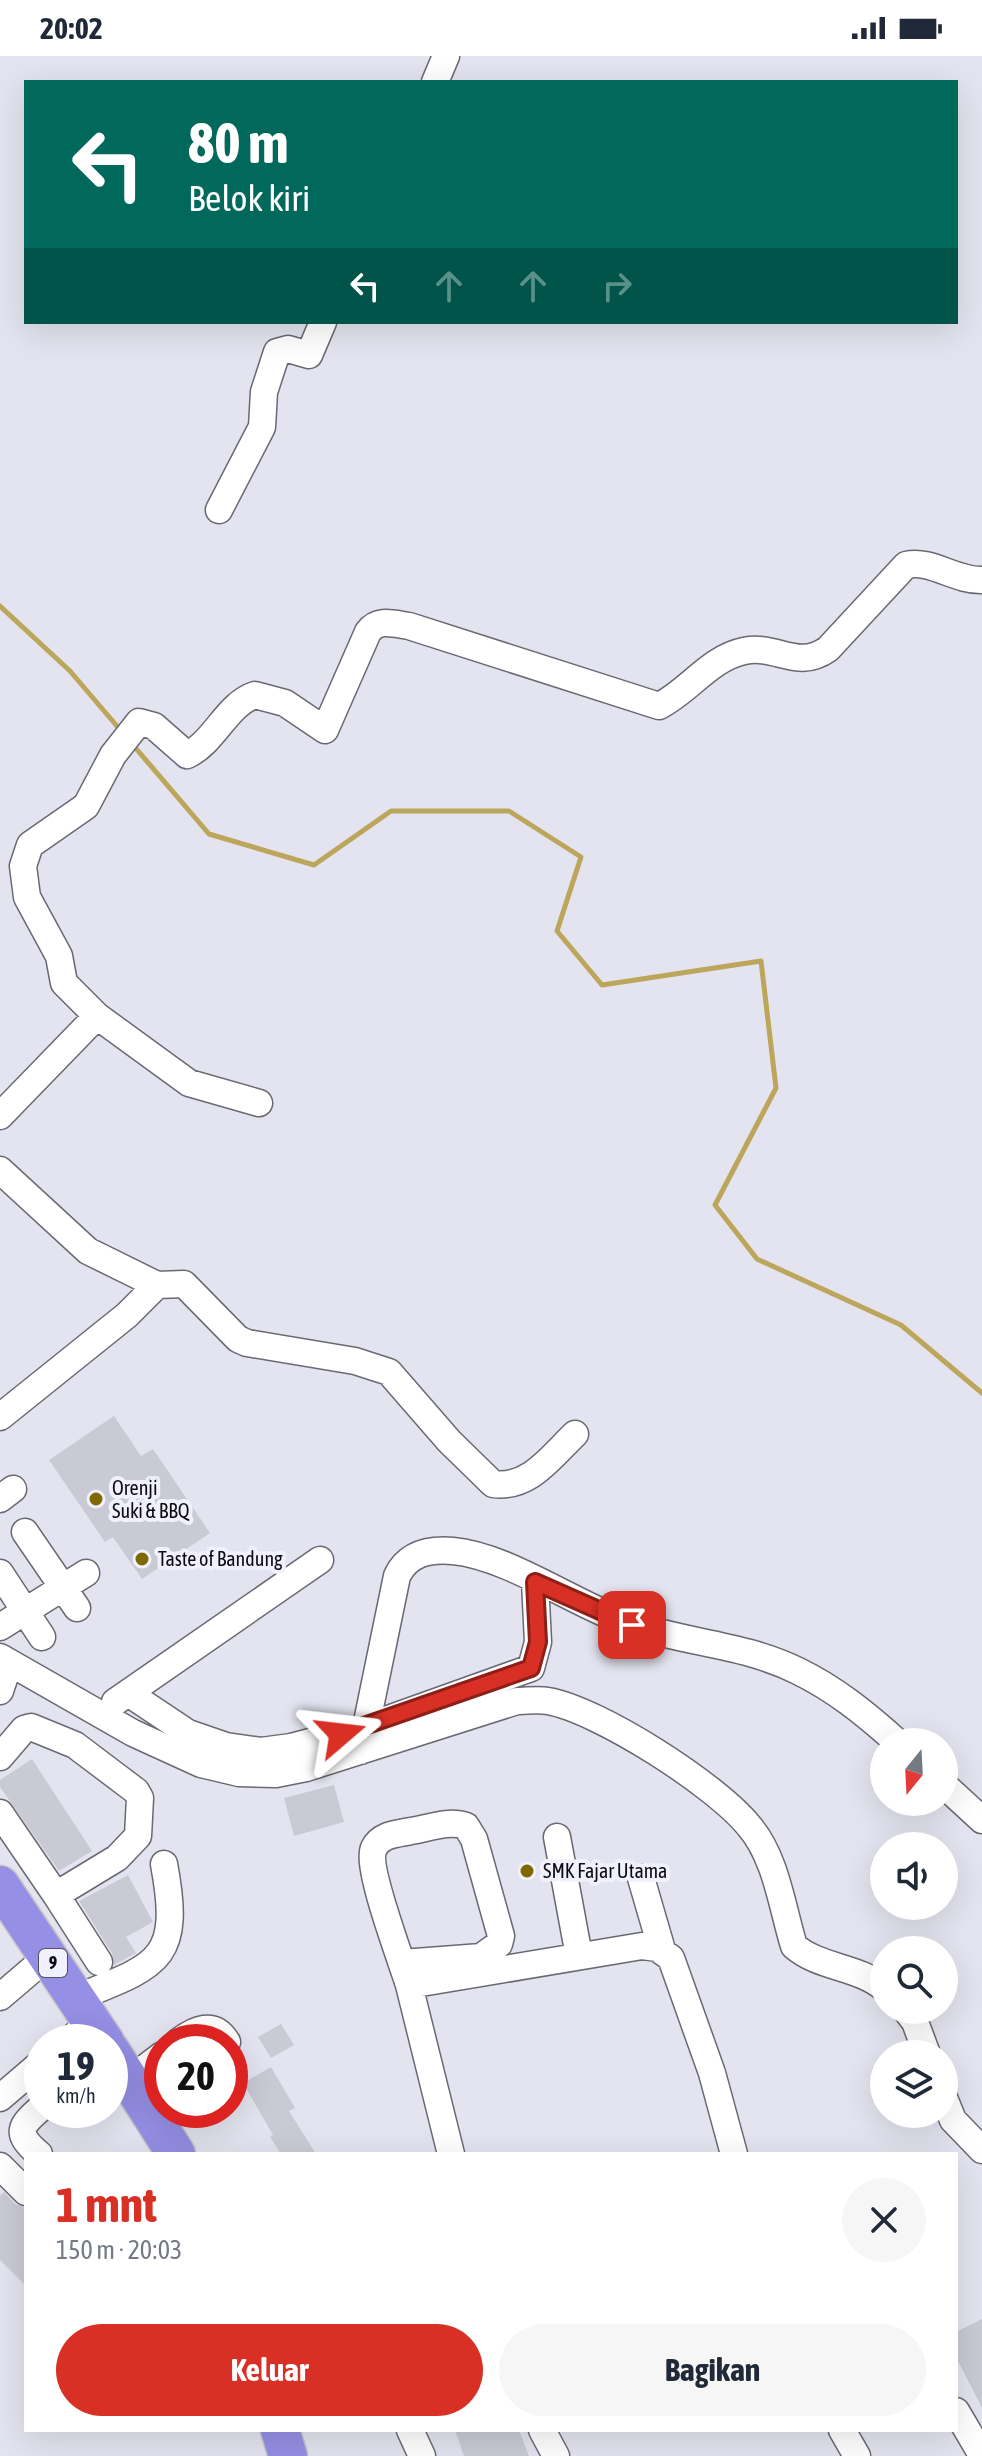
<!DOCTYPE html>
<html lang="id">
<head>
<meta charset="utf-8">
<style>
  :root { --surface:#fff; --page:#f6f6f7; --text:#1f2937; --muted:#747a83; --accent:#d93025 }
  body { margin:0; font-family:"Asap Condensed",sans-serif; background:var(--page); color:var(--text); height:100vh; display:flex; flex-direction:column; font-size:30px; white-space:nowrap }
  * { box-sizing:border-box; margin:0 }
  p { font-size:26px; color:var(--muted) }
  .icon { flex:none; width:44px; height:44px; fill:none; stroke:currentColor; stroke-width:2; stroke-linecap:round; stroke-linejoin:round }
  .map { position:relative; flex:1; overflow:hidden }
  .panel { position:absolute; left:24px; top:2096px; width:934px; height:280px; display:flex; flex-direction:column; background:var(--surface); border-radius:0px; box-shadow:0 8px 32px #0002 }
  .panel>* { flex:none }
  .hud { position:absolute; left:24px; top:24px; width:934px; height:244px; border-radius:0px; box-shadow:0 8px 32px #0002; background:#00695c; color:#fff; overflow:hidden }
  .needle { width:52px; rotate:198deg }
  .controls { position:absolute; left:870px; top:1672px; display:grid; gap:16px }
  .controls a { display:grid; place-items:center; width:88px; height:88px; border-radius:50%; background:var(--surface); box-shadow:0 8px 32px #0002; font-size:40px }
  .speed { position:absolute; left:24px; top:1968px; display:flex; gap:16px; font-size:40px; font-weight:700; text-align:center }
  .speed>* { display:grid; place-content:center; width:104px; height:104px; border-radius:50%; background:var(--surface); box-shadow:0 8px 32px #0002; line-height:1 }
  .speed small { font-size:20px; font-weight:400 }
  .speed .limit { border:12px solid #d22; background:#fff; color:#111 }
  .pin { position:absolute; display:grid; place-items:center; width:68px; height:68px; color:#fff; margin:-34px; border-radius:16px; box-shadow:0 4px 12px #0006 }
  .me { position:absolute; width:88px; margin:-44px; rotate:73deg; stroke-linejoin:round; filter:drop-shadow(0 0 6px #0008) }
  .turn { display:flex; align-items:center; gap:28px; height:168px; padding:0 32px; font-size:36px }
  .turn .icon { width:104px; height:104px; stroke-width:2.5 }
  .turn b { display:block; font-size:56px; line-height:68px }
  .lanes { display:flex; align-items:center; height:76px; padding:0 32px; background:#0003; justify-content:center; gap:40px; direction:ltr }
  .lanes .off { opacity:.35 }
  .round { display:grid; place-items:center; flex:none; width:84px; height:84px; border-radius:42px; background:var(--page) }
  .headline { display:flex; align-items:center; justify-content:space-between; height:136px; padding:0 32px }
  h1 { font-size:48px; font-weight:700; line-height:60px; color:var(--accent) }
  .primary-button { display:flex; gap:16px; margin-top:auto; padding:16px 32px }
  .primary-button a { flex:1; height:92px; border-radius:48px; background:var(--accent); color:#fff; font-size:32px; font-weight:700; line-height:92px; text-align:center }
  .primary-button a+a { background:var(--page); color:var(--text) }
  .status { display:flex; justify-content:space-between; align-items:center; height:56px; padding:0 40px; background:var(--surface); direction:ltr }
  .status svg { height:22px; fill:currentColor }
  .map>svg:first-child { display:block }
</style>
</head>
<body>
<div class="status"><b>20:02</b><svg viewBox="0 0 49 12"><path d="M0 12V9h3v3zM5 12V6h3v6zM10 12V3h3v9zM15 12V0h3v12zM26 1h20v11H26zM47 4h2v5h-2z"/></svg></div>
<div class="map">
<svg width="982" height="2400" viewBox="0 0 982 2400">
  <rect width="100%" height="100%" fill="#e4e4f0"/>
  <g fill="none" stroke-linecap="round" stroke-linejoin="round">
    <path stroke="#bca65b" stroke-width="5" d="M0,550L70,615L122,676
      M133,689L209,778L314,809L391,755H509L581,801L557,875L602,929L761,905L776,1032L715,1149L757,1203L901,1269L982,1337"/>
  </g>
  <path fill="#cacad5" d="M114,1360L141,1400L153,1393L210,1477L142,1523L113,1481L105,1486L49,1404Z
    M32,1703L92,1795L59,1815L0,1731V1724Z
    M334,1729L344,1766L294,1780L284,1742Z
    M128,1819L153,1866L126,1881L136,1897L114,1909L112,1897L79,1845Z
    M281,1968L294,1989L271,2002L258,1981Z
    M271,2011L295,2052L289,2055L316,2098H281L270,2081L273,2079L243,2027Z
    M4,2136L15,2148L26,2152V2230L0,2204V2140Z
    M982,2263V2352L956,2301V2276Z
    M455,2374H519L529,2400H464Z"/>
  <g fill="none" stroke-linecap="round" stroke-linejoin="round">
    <g stroke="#696973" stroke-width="29">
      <path id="minor" d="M435,26L446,0
        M219,454L262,371L264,336L277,296L288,293L309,299L323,266
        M259,1047L189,1027L97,960L64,927L59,900L27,841L23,810L30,789L86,750L113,699L139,666L154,670L187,699C214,687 227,648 255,639L285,647L325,674L368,576C378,562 394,568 409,570L659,650C689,635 710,602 744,595C777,588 797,615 828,593L906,509C931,503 955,525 982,524
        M0,1060L97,960
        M0,1114L88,1195L157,1229
        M0,1361L127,1259L157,1229L184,1228L238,1283L247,1287L355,1305L389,1316L449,1385L493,1428C529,1433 551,1401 575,1378
        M0,1443L13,1433
        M25,1476L77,1552
        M0,1517L42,1581
        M0,1571L86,1517
        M0,1601L133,1677L201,1708L239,1717L276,1718L306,1712L517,1645C527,1645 538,1643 548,1645C599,1654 716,1729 749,1770C776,1801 782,1851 794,1890C819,1912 858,1910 884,1932
        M0,1635L4,1623L2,1603
        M128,1637L188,1677L226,1690L261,1695L291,1691L366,1671L531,1612L538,1586L535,1526
        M115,1646L320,1504
        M361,1695L397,1520C408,1497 429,1493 453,1495C508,1500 574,1548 628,1567C683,1587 744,1588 798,1615C835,1633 866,1658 897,1686
        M0,1701L24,1673L31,1671L75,1689L136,1735L140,1742L138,1780L117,1802L56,1839L0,1757
        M944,1729L982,1764
        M557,1781L579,1900
        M641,1822L662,1894
        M56,1839L99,1906
        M402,1907L481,1901L499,1888L501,1880L474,1783L466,1770C449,1764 429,1772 411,1775C397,1778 381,1778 374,1792C365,1810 402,1906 409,1929
        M0,1941L48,1900
        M76,1942C159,1909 182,1904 164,1808
        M906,1954L915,1966L927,1998
        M67,1986L92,1965
        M178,1986C195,1973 214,1964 227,1986
        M129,2024L162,1999
        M0,2042L42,2006
        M944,2042L953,2064L982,2094
        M39,2098C14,2077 20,2070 42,2051
        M451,2098L409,1929L642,1890L657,1892L671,1902L712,2017L734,2098
        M0,2110L26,2136
        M956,2355L982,2399
        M410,2374L422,2400
        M542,2374L556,2400
        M842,2374L857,2400"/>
    </g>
    <g stroke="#c5c5c6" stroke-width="41">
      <path id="highway" d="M0,1829L105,1986
        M110,1994L176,2098
        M280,2374L288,2400"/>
    </g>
    <use href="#minor" stroke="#fff" stroke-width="26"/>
    <use href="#highway" stroke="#958fe5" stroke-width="38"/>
  </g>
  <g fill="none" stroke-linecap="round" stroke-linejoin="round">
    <g stroke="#8d1f18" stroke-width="20">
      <path id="route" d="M341,1678L531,1612L538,1586L535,1526L632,1569"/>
    </g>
    <use href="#route" stroke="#d93025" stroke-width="14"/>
  </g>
  <g fill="#806800" stroke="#f1f1fd" stroke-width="3">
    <circle cx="96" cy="1443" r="8"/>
    <circle cx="142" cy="1503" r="8"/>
    <circle cx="527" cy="1815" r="8"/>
  </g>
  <g text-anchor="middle" stroke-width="8" stroke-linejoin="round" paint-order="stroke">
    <rect fill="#f1f1fd" stroke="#515157" stroke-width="2" x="39" y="1893" width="28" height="28" rx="6"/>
    <g font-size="18" font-weight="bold" fill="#0c0c10">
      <text x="53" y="1913">9</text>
    </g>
    <g font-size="20" fill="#0c0c10" stroke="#f1f1fd" text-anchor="start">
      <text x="112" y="1439">Orenji<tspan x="112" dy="23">Suki &amp; BBQ</tspan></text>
      <text x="158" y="1510">Taste of Bandung</text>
      <text x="543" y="1822">SMK Fajar Utama</text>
    </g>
  </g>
</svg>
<div class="controls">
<a><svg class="needle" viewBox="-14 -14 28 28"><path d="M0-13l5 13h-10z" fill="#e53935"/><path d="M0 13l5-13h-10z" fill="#747a83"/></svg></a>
<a><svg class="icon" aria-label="sound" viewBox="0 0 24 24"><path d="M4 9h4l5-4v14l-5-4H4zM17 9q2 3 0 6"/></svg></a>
<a><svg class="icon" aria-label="search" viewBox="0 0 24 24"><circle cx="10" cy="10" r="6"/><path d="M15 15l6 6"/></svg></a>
<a><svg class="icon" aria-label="layers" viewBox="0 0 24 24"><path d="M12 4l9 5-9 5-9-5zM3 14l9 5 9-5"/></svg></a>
</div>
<div class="speed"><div>19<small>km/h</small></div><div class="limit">20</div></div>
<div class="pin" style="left:632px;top:1569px;background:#d93025"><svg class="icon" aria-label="arrive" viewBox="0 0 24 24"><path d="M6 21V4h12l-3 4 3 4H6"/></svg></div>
<svg class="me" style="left:341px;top:1678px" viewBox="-20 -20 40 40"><path d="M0-17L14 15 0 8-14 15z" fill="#d93025" stroke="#fff" stroke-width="4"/></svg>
<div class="hud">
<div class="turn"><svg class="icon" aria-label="left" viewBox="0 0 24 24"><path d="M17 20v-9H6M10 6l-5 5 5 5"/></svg><div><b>80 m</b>Belok kiri</div></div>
<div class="lanes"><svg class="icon" aria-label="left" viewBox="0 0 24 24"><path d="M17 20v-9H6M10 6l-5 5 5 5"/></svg><svg class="icon off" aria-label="ahead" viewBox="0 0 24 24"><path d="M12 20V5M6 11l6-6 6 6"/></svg><svg class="icon off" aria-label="ahead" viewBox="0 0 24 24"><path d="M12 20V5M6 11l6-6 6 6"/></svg><svg class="icon off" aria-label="right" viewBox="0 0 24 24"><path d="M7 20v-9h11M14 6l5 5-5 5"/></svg></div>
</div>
<section class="panel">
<div class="headline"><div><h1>1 mnt</h1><p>150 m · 20:03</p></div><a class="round"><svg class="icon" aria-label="close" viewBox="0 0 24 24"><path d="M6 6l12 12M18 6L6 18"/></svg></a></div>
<div class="primary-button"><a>Keluar</a><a>Bagikan</a></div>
</section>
</div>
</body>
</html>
